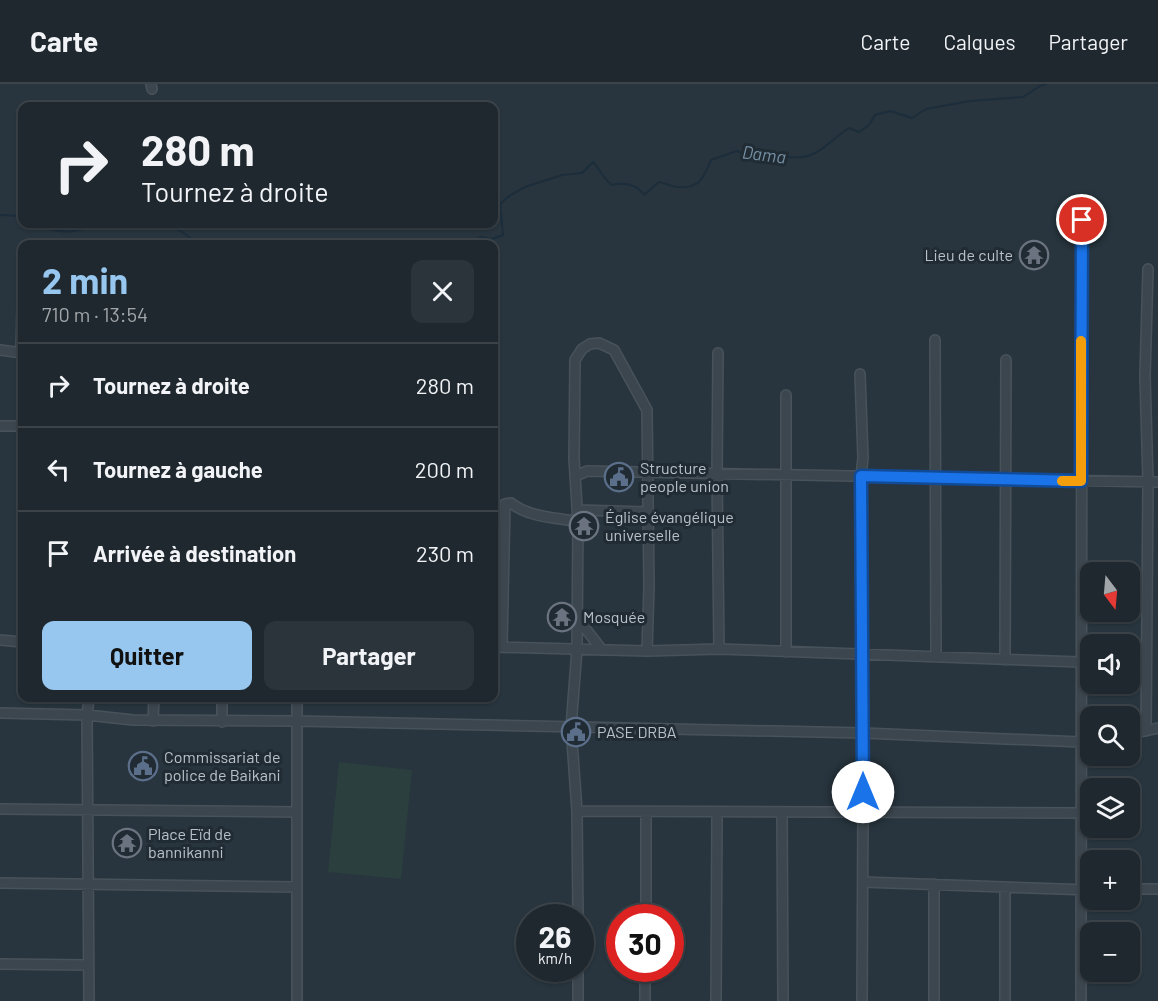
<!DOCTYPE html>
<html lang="fr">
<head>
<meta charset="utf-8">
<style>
  :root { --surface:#1e282e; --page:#2b343a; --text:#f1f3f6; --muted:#a1a6aa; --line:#3c444a; --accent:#97c7ee }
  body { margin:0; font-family:Barlow,sans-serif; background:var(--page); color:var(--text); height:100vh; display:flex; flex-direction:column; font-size:22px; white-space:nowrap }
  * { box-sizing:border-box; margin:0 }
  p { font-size:20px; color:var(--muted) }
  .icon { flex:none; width:33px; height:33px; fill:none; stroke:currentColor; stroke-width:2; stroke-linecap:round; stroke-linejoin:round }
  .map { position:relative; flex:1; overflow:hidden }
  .panel { position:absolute; left:18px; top:156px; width:480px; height:462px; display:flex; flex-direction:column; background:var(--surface); border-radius:12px; box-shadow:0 2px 4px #0004,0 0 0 2px var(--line) }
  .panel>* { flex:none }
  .top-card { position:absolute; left:18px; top:18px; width:480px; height:126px; border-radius:12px; box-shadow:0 2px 4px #0004,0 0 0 2px var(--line); background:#1e282e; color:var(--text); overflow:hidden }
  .needle { width:39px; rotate:164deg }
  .tools { position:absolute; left:1080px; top:478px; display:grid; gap:12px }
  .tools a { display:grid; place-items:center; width:60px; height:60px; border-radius:12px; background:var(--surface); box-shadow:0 2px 4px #0004,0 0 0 2px var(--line); font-size:30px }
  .speed { position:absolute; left:516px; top:820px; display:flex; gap:12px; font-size:30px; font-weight:700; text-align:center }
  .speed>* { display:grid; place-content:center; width:78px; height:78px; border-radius:50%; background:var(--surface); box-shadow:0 2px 4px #0004,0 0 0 2px var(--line); line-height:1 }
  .speed small { font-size:15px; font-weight:400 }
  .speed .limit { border:9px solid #d22; background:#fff; color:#111 }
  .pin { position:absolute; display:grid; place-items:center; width:51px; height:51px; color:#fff; margin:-26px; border:3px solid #fff; border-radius:50%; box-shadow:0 2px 6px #0007 }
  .me { position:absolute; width:66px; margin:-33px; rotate:0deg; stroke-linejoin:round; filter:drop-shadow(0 0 4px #0008) }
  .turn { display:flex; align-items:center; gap:21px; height:126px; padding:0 24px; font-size:27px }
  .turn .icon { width:78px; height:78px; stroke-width:2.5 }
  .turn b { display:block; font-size:42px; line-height:51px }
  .round { display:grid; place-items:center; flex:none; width:63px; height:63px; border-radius:12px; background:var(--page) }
  .head { display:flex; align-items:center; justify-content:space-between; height:102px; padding:0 24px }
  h1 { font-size:36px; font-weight:700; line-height:45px; color:var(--accent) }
  .primary-button { display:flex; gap:12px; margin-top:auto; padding:12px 24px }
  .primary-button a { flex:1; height:69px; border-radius:12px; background:var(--accent); color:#111; font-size:24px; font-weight:700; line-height:69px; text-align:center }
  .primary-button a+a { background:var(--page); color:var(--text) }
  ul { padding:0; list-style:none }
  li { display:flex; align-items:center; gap:18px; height:84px; padding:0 24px; border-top:2px solid var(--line) }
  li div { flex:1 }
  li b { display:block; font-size:22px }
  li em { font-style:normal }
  header { display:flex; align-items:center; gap:36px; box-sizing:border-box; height:84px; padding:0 30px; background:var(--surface); border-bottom:2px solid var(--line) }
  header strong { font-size:28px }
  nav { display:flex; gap:33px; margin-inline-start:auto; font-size:21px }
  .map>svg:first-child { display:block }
</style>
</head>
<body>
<header>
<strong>Carte</strong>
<nav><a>Carte</a><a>Calques</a><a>Partager</a></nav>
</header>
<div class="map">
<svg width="1158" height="917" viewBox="0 0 1158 917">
  <rect width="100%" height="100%" fill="#28353e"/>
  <path fill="#2a3f3e" d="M339,678L412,686L401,795L328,788Z"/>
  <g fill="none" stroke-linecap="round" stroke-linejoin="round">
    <path stroke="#1c2d3b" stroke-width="2" d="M0,131L22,132
      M39,140C65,154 80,145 105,140
      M160,140C176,143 185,148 196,160
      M468,160L481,153L492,155L503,151L500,120L509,112L525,103L562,91L582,89L593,78C601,86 602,94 612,101C623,98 637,100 644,111L659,98C666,99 672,103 678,103C700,105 703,94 711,76L737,67C757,76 763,73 783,73C795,73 803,75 815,69C827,63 837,51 849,44L859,48L869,41L875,31L890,27L912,34L926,25L970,17L1023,13L1040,2L1046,0"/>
    <g stroke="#48525a" stroke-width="12">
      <path id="minor" d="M151,0L152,5
        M935,256L936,573
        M0,266L22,269
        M21,268L22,224
        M718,269L717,389L719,565
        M860,290L863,374L861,392L863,727L862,917
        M786,311V568
        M0,342H22
        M576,392L587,387L1158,398
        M578,426L647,428
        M578,535L602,566
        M0,556L22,558
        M494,563L647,567L719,565L1080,578
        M502,563L505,420L511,419C530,434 555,433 578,438
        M1005,576L1006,276
        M89,614L87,631L89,917
        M0,629L87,631L133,636L298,637L863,649L1081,658L1090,656
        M153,637L154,614
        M222,638V614
        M1146,647L1148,397L1145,292L1148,185
        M1130,650L1158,644
        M0,725L297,728
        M577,727L1082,729
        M782,729L783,917
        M863,798L1090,806
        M0,799L297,803
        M934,800V917
        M1130,805H1158
        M578,834L577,727L571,643L577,565L578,438L574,375L575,276L582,265L590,260L599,259L614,266L647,326L649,503L647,567
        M646,834V728
        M0,880L88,881
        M578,885V917
        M297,917V614
        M645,917V885
        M716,917L717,729
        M1005,917V803
        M1081,917L1082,136"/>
    </g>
    <use href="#minor" stroke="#3c464e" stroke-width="9"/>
  </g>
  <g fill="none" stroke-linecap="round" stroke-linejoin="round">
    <g stroke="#114b97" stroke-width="15">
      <path id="route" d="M863,708L861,392L1081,397L1082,136"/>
    </g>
    <use href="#route" stroke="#1a73e8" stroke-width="10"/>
    <path stroke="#f59e0b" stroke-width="10" d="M1062,397H1081V257"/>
  </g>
  <defs>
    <g id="temple-ring" transform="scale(1.5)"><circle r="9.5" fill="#202b33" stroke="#6b7280" stroke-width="1.5"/><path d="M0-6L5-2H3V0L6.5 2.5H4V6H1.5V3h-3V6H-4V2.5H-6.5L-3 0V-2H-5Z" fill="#6b7280"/></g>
    <g id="civic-ring" transform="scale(1.5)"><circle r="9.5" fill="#202b33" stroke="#5c6f8a" stroke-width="1.5"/><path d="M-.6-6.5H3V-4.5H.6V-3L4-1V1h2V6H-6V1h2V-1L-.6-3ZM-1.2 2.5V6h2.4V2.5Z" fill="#5c6f8a"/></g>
  </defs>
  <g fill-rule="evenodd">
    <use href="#temple-ring" x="1034" y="171"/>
    <use href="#civic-ring" x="619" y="393"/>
    <use href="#temple-ring" x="584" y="442"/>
    <use href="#temple-ring" x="562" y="533"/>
    <use href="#civic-ring" x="576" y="648"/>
    <use href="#civic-ring" x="143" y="682"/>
    <use href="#temple-ring" x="127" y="759"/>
  </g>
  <g text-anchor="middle" stroke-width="6" stroke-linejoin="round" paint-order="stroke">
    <g font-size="16" fill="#b8c1c8" stroke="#202b33" text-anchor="start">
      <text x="1013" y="177" text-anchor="end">Lieu de culte</text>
      <text x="640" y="390">Structure<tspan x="640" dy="18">people union</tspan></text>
      <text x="605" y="439">Église évangélique<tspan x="605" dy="18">universelle</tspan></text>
      <text x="583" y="539">Mosquée</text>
      <text x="597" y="654">PASE DRBA</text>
      <text x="164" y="679">Commissariat de<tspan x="164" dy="18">police de Baikani</tspan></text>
      <text x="148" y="756">Place Eïd de<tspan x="148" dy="18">bannikanni</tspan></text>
    </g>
    <g font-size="18" font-style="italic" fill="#7590a4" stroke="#202b33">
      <text transform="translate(764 71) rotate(7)" y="6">Dama</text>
    </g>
  </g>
</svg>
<div class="tools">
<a><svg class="needle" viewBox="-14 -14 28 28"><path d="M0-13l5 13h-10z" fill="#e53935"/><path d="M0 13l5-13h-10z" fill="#a1a6aa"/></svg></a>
<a><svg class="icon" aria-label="sound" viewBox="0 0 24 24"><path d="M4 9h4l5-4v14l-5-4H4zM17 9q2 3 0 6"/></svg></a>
<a><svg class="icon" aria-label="search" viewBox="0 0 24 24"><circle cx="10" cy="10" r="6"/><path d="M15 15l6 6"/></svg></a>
<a><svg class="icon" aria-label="layers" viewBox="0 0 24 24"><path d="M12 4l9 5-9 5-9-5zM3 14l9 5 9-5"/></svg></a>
<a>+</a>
<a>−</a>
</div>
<div class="speed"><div>26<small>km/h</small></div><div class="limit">30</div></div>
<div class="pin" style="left:1082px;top:136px;background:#d93025"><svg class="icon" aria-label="arrive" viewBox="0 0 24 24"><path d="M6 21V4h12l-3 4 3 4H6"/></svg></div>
<svg class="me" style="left:863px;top:708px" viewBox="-20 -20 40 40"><circle r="19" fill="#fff"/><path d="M0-13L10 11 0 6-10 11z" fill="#1a73e8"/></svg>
<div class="top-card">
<div class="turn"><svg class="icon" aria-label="right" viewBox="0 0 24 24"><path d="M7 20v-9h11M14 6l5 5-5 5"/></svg><div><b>280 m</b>Tournez à droite</div></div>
</div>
<section class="panel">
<div class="head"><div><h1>2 min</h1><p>710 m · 13:54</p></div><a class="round"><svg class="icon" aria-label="close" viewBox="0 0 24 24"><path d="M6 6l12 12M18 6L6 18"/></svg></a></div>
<ul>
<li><svg class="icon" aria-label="right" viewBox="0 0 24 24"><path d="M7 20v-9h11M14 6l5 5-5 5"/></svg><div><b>Tournez à droite</b></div><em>280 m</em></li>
<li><svg class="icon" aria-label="left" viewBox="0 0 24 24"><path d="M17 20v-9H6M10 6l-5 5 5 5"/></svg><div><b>Tournez à gauche</b></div><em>200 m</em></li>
<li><svg class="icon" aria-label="arrive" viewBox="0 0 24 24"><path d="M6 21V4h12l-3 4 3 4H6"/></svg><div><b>Arrivée à destination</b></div><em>230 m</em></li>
</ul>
<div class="primary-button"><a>Quitter</a><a>Partager</a></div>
</section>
</div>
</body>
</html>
